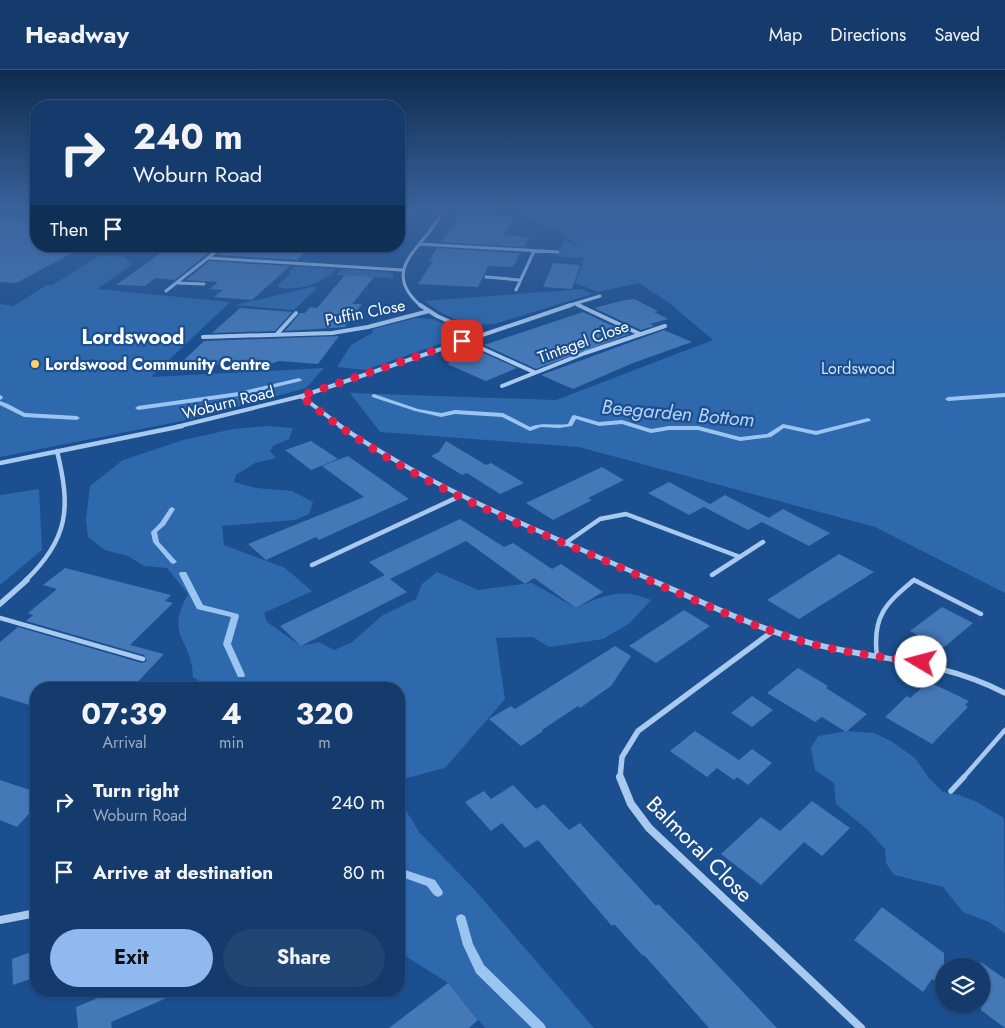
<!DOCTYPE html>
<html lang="en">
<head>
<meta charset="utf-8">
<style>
  :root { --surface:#143b6b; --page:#214673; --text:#f1f3f6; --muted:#9dadc1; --line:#33557e; --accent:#90b9f0 }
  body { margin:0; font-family:Jost,sans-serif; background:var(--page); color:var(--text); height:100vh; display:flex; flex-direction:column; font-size:19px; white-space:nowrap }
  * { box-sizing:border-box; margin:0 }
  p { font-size:16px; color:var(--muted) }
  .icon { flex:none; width:28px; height:28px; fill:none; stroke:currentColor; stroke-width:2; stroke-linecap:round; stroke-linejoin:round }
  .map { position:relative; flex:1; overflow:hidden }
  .side { position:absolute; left:30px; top:612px; width:375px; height:315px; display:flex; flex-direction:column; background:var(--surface); border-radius:20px; box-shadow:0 1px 4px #0004,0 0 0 1px var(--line) }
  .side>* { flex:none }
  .hud { position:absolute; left:30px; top:30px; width:375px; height:152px; border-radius:20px; box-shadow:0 1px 4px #0004,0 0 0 1px var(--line); background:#143b6b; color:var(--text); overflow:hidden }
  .buttons { position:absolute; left:935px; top:888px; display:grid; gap:10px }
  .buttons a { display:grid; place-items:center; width:55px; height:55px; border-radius:50%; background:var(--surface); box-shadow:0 1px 4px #0004,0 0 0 1px var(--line); font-size:25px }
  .pin { position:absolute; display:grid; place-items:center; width:42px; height:42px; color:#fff; margin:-21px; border-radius:10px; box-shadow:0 2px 8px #0006 }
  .me { position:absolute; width:55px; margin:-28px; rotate:278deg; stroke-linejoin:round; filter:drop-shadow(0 0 4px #0008) }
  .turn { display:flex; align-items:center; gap:18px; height:105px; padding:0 20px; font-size:22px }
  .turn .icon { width:65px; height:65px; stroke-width:2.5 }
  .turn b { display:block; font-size:35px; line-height:42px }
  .then { display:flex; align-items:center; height:48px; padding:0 20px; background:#0003; gap:10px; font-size:19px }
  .eta { display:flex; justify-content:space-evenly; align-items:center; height:85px; text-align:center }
  .eta b { font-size:30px; font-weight:700; line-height:35px }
  .button { display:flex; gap:10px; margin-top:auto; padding:10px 20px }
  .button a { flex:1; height:58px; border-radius:30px; background:var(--accent); color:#111; font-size:20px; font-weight:700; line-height:58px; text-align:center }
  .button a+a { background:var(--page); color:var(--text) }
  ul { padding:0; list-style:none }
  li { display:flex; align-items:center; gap:15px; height:70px; padding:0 20px }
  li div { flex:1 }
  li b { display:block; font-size:19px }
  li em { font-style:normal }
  header { display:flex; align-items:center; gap:30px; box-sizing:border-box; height:70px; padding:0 25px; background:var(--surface); border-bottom:1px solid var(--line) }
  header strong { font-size:24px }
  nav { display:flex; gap:28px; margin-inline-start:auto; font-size:18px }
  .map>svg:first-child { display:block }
</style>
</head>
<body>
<header>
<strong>Headway</strong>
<nav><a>Map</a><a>Directions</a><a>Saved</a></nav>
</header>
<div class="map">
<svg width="1005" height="958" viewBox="0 0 1005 958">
  <rect width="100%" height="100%" fill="#1b4f8f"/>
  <path fill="#2e69ad" d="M517,141H1005V523L875,457L579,377L380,362L350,323L556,330L713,270L668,232L639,213L598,222L575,213L584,188L558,187L564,170L580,177L562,163Z
    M101,185L124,187L132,195L97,219L230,232L151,307L324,298L306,318L187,350L0,387V234L13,236L47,215H52Z
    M295,196L336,199C321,215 300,220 278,218L280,217L277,216L291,203L289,202Z
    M342,199L389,202L393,204V208L336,205Z
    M312,217L317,218L294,240L234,235Z
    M582,219L592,224L495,254C470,257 444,248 425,231Z
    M416,248L432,249L453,258L455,266L451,270L365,300L337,297L351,275L372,263L373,259Z
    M268,356L293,358L289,369L273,376L270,381L276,388L255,393L236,405L234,412L256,418L292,421L313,432L309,444L295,450L222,456L224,475L285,498L312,521L264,543L267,552L301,576L319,572L334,580L351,573L383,545L416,529L422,514L437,502L478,520L532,513L576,538C604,525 621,518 651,530L630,553L603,569L549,577L533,567L496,568L505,629L445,698L399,710V619H210L193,607C192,567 164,568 188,524L167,498L144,496L128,486L105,480L88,467L86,450L90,416L123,390L183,370L233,359Z
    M39,419L42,480L0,515V425Z
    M848,661L874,663L891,671L915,688L929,708L943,722L959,725L977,732L1004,748L1005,863L989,852L963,842L943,817L894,805L886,793L885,779L868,760L836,734L834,713L815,700L811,678L818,666Z
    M399,729L419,762L474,819L594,958H485L448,913L399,882Z"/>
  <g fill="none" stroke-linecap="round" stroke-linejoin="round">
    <path fill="#9cc4f0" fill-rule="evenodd" d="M635,141H640L644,143L642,144Z
      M299,308L302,310L301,311L239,326L138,340L135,338L138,336L239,322Z
      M1005,323V327L948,331L945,329L948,327Z
      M374,324L418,339L441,343L455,340L503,343L530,357C543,352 555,356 568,354L572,346L574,345L599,352L622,350L651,359L669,356H698L740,367L767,364L783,354L816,361L868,348L871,350L870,351L816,365L784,358L771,367L740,371L698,360H669L651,363L622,354L599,356L576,349L572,356L559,358L541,357L530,361L502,347L455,344L441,347L415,341L372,327V325Z
      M0,325L2,326L3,328L0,330Z
      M0,331L8,334L25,343L77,346L80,348L77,350L24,347L0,335Z
      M172,437L175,439L165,455L157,462L159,472L177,492L173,494L171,493L153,472L151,462L160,453L170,438Z
      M180,502H186L203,535L238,544L239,546L231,574L245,605L244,607H238L223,574L231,547L197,539L179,504Z
      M399,798L435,810L443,822L442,825L438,827L434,825L427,816L399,806Z
      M461,844L465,846L466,849L473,874L484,895L544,954L546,958H532L476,903L463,875L456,849L457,846Z"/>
  </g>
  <path fill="#4478b7" d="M36,142V178L74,182L16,213L0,212V147L23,149Z
    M460,144L514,147L503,165L529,167L524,177L441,172Z
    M171,176H217L175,210L155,208L145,216L116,215Z
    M226,176H312L297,190L217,185Z
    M437,178L520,183L513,197L488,196L478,217L418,214L433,191H429Z
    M209,191L290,196L252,230L214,227L223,220L210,219L218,212L186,210Z
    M553,193L580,195L572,219L543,217Z
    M345,205L374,207L352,234H362L345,257L285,261L300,243H305L310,237L317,238Z
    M634,229L658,241L654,242L668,249L650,254L654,256L641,260L594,238L625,230Z
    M240,238L292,242L275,261L212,263Z
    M583,242L630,264L536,299L484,275Z
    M664,260L692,272L633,293L573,319L541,305Z
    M339,266L318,294L279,291L268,295L226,291L214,296L181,293L204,271Z
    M477,278L479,281L517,298L486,311L447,294L450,293L444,290Z
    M311,371L338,389L311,400L285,380Z
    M446,371L486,395L491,393L524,413L500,424L467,403L462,405L431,386L439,382Z
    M348,386L409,429L319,470L316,467L266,490L248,474L364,427L322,396Z
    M602,397L624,410L588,428L592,430L553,450L526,433Z
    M669,412L710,434L725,425L769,448L748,460L704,437L709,434L689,445L648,423Z
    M783,439L806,451L830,463L809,476L762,452Z
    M460,449L504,477L513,473L552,499L561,494L603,522L576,538L534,508L525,514L466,471L390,509L407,522L301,576L280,556L385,505L369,492Z
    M839,484L874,502L799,549L767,530Z
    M65,498L171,525L165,531L173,533L130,575L164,584L131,619H36V637L0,626V572L18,557L142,593L147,591L144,585L26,551L33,545L28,543L57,519L43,515Z
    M942,537L973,553L942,579L910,561Z
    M684,540L710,556L656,593L629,576Z
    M615,576L631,586L611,616L580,638L578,636L542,660L543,661L521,676L489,649L511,636L515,639Z
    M798,598L828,616L826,618L867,644L846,662L822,647L815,652L767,623Z
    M929,612L969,631L965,635L968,637L932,674L885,647L907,626L910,628Z
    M752,626L773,640L752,657L731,643Z
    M695,661L739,690L752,679L772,693L748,715L737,707L734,710L717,698L707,707L670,681Z
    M0,710L36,722V736L17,757L0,750Z
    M513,715L536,739L544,734L569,760L580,753L656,836L658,834L690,866L777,958H709L644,885L643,886L614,854L612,856L538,770L525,778L502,753L491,761L465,732L484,721L491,729Z
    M812,731L850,758L822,786L804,772L761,815L721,784L761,747L780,761Z
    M882,837L944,883V918L932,909L923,922L854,870Z
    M36,880V907L13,915L12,889Z
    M981,892L1005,909V958L981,940Z
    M448,913L478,950L469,958H389Z
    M115,921H183L111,952L112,958H78L76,937Z"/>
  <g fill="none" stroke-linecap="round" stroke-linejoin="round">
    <path stroke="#a9c9ee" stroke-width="4" d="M912,511H917"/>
    <path stroke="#a9c9ee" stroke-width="4.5" d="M914,510L981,544
      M0,548L143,589
      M877,586C872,547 885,534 914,510
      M963,708L1005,660"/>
    <path stroke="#a9c9ee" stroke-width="5.5" d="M951,721L964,707"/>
    <path stroke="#a9c9ee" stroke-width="3" d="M419,174L558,182
      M209,188L402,200
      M486,207L520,210
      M178,213L204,214
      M516,220L534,181
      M166,221L223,176
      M576,234L581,236
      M421,236C377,198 426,177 443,141
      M567,236L600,226"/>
    <path stroke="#a9c9ee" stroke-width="4" d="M420,235L437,246L479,265
      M578,235L640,264
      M276,265L296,243
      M203,267L332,263L368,257L429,241
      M481,278L534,302
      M502,316L585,283L665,256
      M301,326L342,357
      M176,357L302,326L571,235"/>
    <path stroke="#a9c9ee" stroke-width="4.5" d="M340,356C440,423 544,463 654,511
      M0,393L182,356
      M564,474L600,449L626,444L740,487
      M312,495L458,427
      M712,505L763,472
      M25,511C69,469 71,438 57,381"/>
    <path stroke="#a9c9ee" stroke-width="5.5" d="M651,510C705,533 757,559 814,574C882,591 941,590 1005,623
      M0,534L27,510
      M620,708L622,687L638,661L773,561"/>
    <path stroke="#a9c9ee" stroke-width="8" d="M620,707L631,734L649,758L861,958
      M0,850L36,843"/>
  </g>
  <linearGradient id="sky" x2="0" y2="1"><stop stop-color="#0f2b4f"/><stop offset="0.51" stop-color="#39639b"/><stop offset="1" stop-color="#39639b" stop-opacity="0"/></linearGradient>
  <rect width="1005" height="275" fill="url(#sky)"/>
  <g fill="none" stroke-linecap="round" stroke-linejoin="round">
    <path stroke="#e11d48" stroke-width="9" stroke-dasharray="0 16.2" d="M462,271L301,326C389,401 494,444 599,488C663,516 732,549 798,570C838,582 880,587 921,592"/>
  </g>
  <circle fill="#ffd166" stroke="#1b4f8f" stroke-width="2" cx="35" cy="294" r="5"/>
  <g text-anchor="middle" stroke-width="4.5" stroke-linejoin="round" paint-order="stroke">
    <g font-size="16" fill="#fff" stroke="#1b4f8f">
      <text transform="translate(365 242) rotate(-11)" y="6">Puffin Close</text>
      <text transform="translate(583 271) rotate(-20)" y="6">Tintagel Close</text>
      <text transform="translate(228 332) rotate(-14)" y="6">Woburn Road</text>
    </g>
    <g font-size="16" font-weight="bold" fill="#fff" stroke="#1b4f8f" text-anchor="start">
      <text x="45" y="300">Lordswood Community Centre</text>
    </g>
    <g font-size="16" fill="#cfe3fa" stroke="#1b4f8f">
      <text x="858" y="304">Lordswood</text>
    </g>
    <g font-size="20" font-weight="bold" fill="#fff" stroke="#1b4f8f">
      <text x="133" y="274">Lordswood</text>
    </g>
    <g font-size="20" font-style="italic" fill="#b5d3f5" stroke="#1b4f8f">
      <text transform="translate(678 343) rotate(5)" y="7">Beegarden Bottom</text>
    </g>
    <g font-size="22" fill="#fff" stroke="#1b4f8f">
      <text transform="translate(700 779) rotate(45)" y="8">Balmoral Close</text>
    </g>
  </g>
</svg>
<div class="buttons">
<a><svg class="icon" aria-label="layers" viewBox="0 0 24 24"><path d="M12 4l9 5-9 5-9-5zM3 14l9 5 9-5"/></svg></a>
</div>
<div class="pin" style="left:462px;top:271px;background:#d93025"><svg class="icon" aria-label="arrive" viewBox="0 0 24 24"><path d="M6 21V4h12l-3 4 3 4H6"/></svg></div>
<svg class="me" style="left:921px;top:592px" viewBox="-20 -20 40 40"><circle r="19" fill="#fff"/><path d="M0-13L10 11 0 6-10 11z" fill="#e11d48"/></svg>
<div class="hud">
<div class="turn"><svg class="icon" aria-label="right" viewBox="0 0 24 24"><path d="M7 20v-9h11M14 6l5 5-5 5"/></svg><div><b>240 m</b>Woburn Road</div></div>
<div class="then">Then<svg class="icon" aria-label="arrive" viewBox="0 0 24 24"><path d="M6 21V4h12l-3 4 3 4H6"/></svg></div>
</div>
<section class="side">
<div class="eta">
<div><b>07:39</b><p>Arrival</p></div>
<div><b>4</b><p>min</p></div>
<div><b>320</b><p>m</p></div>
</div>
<ul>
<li><svg class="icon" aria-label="right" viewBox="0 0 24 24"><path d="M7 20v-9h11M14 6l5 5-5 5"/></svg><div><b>Turn right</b><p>Woburn Road</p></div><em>240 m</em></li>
<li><svg class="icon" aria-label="arrive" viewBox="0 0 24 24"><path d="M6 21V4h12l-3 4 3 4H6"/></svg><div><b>Arrive at destination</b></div><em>80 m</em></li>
</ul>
<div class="button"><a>Exit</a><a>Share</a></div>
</section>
</div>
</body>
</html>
